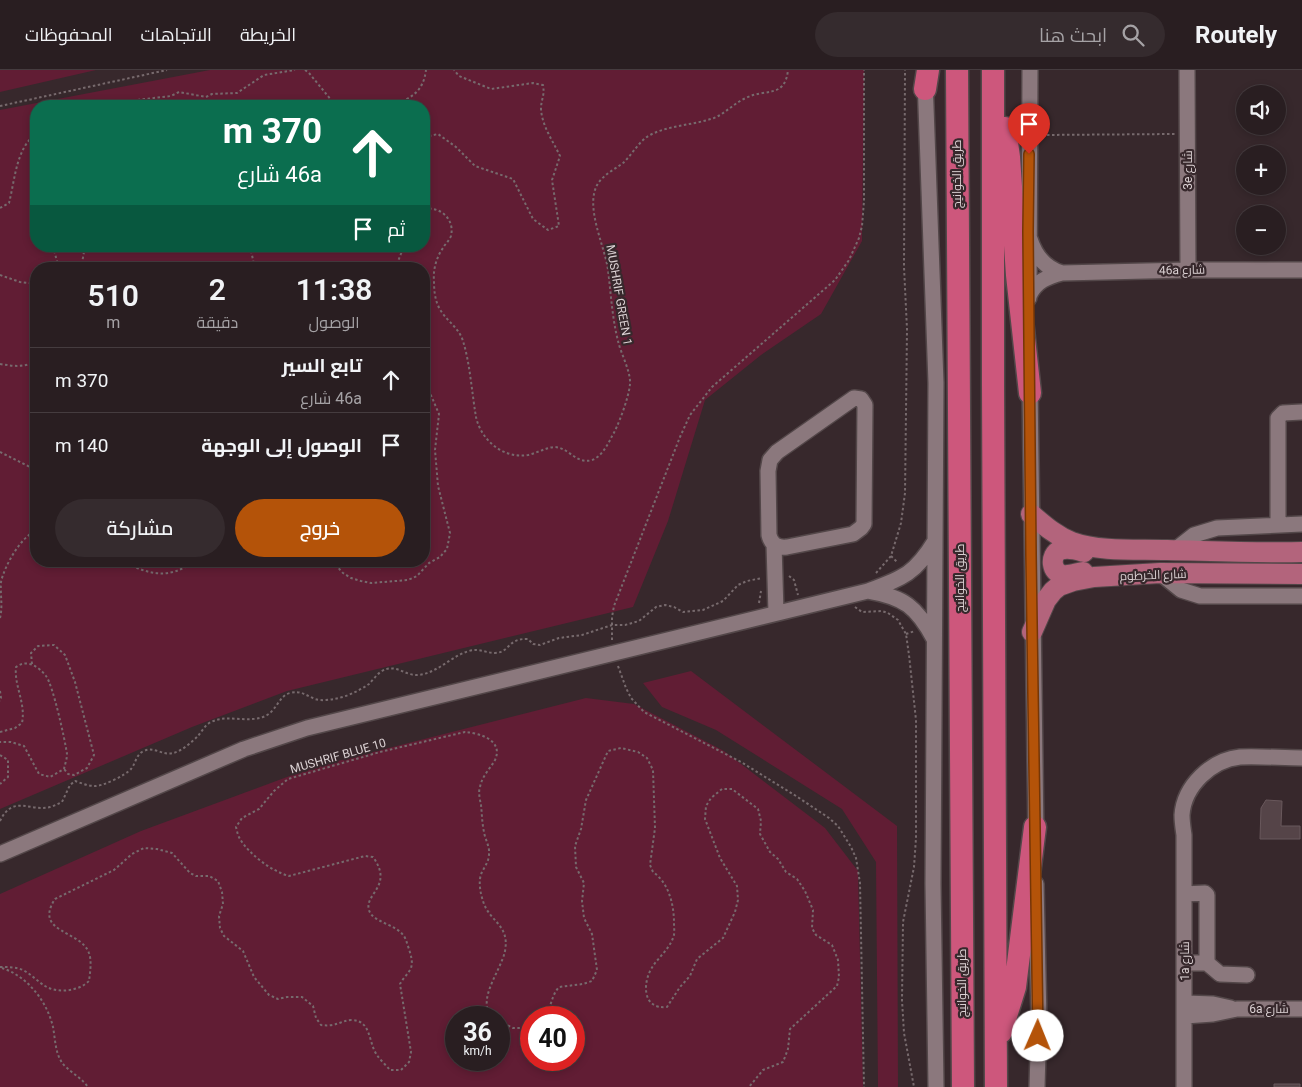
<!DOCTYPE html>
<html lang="ar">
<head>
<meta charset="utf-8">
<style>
  :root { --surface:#291e21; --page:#352b2e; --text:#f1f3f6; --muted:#a5a2a5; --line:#453c3f; --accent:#b45309 }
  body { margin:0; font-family:Roboto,Cairo,sans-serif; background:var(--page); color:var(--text); direction:rtl; height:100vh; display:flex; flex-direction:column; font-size:19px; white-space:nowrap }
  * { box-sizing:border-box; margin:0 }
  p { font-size:16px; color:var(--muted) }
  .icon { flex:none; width:28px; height:28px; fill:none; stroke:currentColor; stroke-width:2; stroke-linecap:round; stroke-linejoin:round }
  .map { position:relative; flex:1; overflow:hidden; direction:ltr }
  .drawer { position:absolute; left:30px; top:192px; width:400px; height:305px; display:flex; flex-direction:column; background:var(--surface); border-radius:20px; box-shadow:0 2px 8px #0003,0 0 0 1px var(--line); direction:rtl }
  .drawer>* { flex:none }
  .top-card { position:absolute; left:30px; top:30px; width:400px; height:152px; border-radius:20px; box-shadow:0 2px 8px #0003,0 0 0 1px var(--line); direction:rtl; background:#0b6e4f; color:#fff; overflow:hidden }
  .controls { position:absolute; left:1236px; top:15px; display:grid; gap:10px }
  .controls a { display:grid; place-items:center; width:50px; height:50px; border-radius:50%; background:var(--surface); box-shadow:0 2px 8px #0003,0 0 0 1px var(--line); font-size:25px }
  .speed { position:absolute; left:445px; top:936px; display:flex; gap:10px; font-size:25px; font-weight:700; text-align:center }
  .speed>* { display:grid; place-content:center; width:65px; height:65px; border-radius:50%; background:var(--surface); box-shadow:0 2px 8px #0003,0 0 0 1px var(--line); line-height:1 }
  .speed small { font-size:12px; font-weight:400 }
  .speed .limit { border:8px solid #d22; background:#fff; color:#111 }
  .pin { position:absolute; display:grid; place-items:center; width:42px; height:42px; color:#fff; margin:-51px -21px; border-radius:50% 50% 50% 0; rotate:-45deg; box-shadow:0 0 5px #0007 }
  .pin .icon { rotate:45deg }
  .me { position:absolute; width:55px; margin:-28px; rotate:1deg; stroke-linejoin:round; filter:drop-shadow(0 0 4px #0008) }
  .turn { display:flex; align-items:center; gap:18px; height:105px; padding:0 25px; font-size:22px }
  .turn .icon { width:65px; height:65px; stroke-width:2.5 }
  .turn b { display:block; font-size:35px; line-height:42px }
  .then { display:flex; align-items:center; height:48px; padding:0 25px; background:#0003; gap:10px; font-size:19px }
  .eta { display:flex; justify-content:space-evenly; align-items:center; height:85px; text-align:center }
  .eta b { font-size:30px; font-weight:600; line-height:35px }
  .action { display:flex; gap:10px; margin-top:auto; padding:10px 25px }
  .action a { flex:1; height:58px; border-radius:30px; background:var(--accent); color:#fff; font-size:20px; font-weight:600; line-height:58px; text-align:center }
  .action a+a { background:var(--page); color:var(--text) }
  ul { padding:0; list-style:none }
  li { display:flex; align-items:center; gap:15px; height:65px; padding:0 25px; border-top:1px solid var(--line) }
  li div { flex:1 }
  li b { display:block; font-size:19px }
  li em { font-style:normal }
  header { display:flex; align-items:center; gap:30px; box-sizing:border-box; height:70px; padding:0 25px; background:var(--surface); border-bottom:1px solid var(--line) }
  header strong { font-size:24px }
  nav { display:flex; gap:28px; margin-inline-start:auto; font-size:18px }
  .search { width:350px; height:45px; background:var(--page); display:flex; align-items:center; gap:12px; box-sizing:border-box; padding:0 18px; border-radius:28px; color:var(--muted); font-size:19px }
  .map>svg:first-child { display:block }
</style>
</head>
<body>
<header>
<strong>Routely</strong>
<div class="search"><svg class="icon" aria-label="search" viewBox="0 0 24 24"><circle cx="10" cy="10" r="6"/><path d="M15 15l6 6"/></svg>ابحث هنا</div>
<nav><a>الخريطة</a><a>الاتجاهات</a><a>المحفوظات</a></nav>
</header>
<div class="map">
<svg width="1302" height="1017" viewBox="0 0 1302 1017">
  <rect width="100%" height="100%" fill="#37282c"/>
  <path fill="#611d34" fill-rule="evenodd" d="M0,0H96L0,22Z
    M210,0H864L862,171L821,244L761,285L705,330L668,451L633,537L287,621L192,657L0,739V40ZM36,36H424V176H36ZM36,199H424V491H36Z
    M691,601L897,756L898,1017H878L876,792L842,739L716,660L662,637L643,613Z
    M586,628L634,634L724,681L825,758L858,801L863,1017H0V824L141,761L314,697ZM456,948H499V990H456ZM531,948H574V990H531Z"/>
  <path fill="#554448" stroke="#69585c" d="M1266,730L1282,731L1281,756H1300V769H1260L1261,738Z
    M1274,1014H1300V1017H1274Z"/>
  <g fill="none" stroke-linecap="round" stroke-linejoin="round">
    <g stroke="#534749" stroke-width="18">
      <path id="minor" d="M1187,0L1188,200
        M925,9L936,313L933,814L936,1017
        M1030,169C1035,185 1045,198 1062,203
        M1029,226C1036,211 1047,207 1062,203L1188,200H1302
        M1029,228L1030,0
        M1030,314L1036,766
        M854,328L861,329L865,335L864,454L861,458L853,464L787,477C777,478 771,474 769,465L768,401L770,390L777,382Z
        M1278,454V348L1283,343L1302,342
        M774,474L776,543
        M1175,480L1194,465L1217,458L1302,454
        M1160,503L1181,520L1200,526H1302
        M868,521C904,527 917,537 934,569
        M0,784L244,679L307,658L868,521C903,508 915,504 935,471
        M1036,814L1039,949L1037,1017
        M1184,824L1205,823L1207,825V893H1185
        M1207,893L1220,904L1247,905
        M1185,933L1213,934L1231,938
        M1185,946L1213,944L1237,939H1302
        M1184,1017V765C1183,758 1182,752 1182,745C1184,716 1211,690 1240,687C1260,686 1282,688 1302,688"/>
    </g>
    <g stroke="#534749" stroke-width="22">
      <path id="major" d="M1031,444C1044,455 1056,466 1072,472C1100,482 1138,479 1167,480C1212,481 1257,483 1302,482
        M1083,502C1077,503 1069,506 1063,505C1051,503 1049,485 1060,480C1068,477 1077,480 1084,482
        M1032,562L1046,530L1053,521L1059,516L1073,511L1094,507L1160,503L1302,504"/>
    </g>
    <g stroke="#534749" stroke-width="25">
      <path id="highway" d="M957,0L963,1017
        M993,0V315L996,1017
        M925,19L928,0
        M1005,58L1009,87L1017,205L1030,323
        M1001,962L1015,917L1035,757"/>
    </g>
    <path stroke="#776a6d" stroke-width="2" stroke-dasharray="2.5 2.5" stroke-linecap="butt" d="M305,0L309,3L332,31L341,36
      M0,36L167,0
      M119,36L128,31L171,26L179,22L206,27L212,24L237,23L264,5L295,0
      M393,36C411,27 423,23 426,0
      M1042,65L1175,64
      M424,67L438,64L456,77L475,96L513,109L533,149L548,160L559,156L552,110L560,86C553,71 542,56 541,39C541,29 545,26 543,15L533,13L491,19L459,6L454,0
      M0,138L9,133C15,110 16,78 36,64
      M424,139C440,136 455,149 451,166C449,171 445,174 443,178C436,188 433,200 434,211C434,221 435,232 441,241C448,252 459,258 463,271C470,293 472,324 476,347C481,370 503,389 528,385C537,383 545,378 554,377C569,377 576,395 592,390C601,387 607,376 611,368C618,357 629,327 630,314C631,302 621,284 618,271C612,247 611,224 608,200C605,176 583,134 599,112C605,104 615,99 623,93C633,84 639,70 652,64C671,55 694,55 714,48C726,43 734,33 746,28C765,18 785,29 788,0
      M53,176L59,199
      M250,176L255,199
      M81,199L85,176
      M395,199L404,176
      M0,205L20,212L36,214
      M0,294C13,296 24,298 36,291
      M0,382L36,400
      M891,486L898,493
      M123,491C148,505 170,510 194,491
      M332,491L343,503L351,508L361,511L371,513L408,510L417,506L429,493L440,487L447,479L450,463L438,416L435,380L439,344L424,309
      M876,503L891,486L901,453L905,423L907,259L904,197L905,0
      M789,506L794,510L798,525
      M759,533L761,521
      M855,537L862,542L882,541L888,543L898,550L906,564L909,585L916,650V768L914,797L903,852L902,930L904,963L914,1017
      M0,548C3,536 0,524 1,512C4,497 21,466 36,461
      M906,564L915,561
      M612,570V547L614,536L680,367L690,345L712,317L835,210L849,190L859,168L862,156L864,131V0
      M32,594L31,583L38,576L54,575L65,585L75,612L94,685L87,698L74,705L68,704L64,699
      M618,596L626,618L631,628L644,642L741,692L796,726L829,748L838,756L851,777L856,788L860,813L864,1017
      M0,621L1,628L0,631
      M0,662L15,658L22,653C26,633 14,616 16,597C27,589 38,596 46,606C53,615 65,670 67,684C67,689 65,694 64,699L50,707L39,704L24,676L11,672H0
      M0,685L8,690V707L0,714
      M0,751C13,724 30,742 50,737C54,736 58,734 62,732L70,715L75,711C81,713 88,716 94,716C102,717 126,705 131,699C136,693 136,684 144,681C154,676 163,686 173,683C182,681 192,672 198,666C202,661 205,655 211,652C227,644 246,653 263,647C277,642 278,626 290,623C301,620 307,626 315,629C321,631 328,630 334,629C346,627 359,621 369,614C373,610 377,604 382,601C396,593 405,606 418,605C438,603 451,586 469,581C479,578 486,583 495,583C511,582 507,568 528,569L533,574L540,575L559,568L582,565L612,555H625L639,551L656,537L665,535L674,537L683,542L703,540L723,531L738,515L747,511L762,508
      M0,897C8,897 16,897 23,900C31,904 38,912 45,916C58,924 79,921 89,911C90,903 92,891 89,883C81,860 33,863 55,829L114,800L132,784L144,778L157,779L172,783L190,803L196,806H209L218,811L222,822L223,834L219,846L220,858L224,866L243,881L254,907L269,925L278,929L287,927H302L313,936L316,948L321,955C336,957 340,951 351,950C372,950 368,973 377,985C380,990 386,995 390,1000H401L409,992L411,982L400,914C403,908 409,903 411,898C413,891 411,886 409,879C407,874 406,868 403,865C395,854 372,852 369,840C364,824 394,816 373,787L365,786L289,806C271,801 249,784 240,769C238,766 237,761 236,757L242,748L259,739L274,721L288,709L380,682L465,662C479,663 504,670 495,690C490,699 482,706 480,717C478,722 480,730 481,735C482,744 482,753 484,762C485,769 490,777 489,784C489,791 485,796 482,802C478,810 480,822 483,831C489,852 510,854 505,881C501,901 475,931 493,948
      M2,898C27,906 47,931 53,957C55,967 55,981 61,991C66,1000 80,1006 88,1017
      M545,948C551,938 551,926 559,917L583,914L592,911L597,900L592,864L584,848L582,831L584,813L576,797L575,776L581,759L586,730L608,681L621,678L638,682L647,688L653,700L655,758L650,795L653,802C669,813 674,835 674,853C674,858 675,864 673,868C669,879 659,887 653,896C642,912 642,940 667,937L680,917L690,906L697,889L723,868L735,842L738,830L737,816L720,788L705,749L706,736L711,728L722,719H732L758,739L761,751L760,764L770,782L778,789L786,802L797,809L805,821L813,840L812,858L816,865L832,875L838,890L839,907L837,916L790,959L788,979L783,992L763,1000L749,1017
      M499,951L513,958H531"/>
    <use href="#minor" stroke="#8b787d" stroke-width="15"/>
    <use href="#major" stroke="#b3647c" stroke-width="20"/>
    <use href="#highway" stroke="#cd577c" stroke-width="22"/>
  </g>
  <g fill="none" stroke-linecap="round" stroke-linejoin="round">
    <g stroke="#753606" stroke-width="12">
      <path id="route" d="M1029,84L1028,161L1031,484L1038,966"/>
    </g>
    <use href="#route" stroke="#b45309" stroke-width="9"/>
  </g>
  <g text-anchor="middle" stroke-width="4.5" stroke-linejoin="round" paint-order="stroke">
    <g font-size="12" fill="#dbd1d3" stroke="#37282c">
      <text transform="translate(1188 100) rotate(-90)" y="4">3e شارع</text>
      <text transform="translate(957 104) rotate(-90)" y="4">طريق الخوانيج</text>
      <text transform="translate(1182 200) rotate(-1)" y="4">46a شارع</text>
      <text transform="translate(619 225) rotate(80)" y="4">MUSHRIF GREEN 1</text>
      <text transform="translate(1153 505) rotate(-2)" y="4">شارع الخرطوم</text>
      <text transform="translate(960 508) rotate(-90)" y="4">طريق الخوانيج</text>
      <text transform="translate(338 686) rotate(-16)" y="4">MUSHRIF BLUE 10</text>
      <text transform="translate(1185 891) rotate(-90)" y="4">1a شارع</text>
      <text transform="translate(962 913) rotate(-90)" y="4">طريق الخوانيج</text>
      <text x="1269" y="943">6a شارع</text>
    </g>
  </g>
</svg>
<div class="controls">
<a><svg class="icon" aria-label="sound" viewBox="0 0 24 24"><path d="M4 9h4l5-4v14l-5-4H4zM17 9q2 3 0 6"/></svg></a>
<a>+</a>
<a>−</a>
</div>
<div class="speed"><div>36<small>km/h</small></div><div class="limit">40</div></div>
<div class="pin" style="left:1029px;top:84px;background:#d93025"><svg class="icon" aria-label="arrive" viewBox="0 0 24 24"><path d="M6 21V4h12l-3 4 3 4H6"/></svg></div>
<svg class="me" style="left:1038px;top:966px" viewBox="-20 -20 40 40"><circle r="19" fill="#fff"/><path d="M0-13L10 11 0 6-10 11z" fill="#b45309"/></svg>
<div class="top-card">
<div class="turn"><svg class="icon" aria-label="ahead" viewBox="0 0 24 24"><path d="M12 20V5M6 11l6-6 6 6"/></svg><div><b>370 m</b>46a شارع</div></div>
<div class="then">ثم<svg class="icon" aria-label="arrive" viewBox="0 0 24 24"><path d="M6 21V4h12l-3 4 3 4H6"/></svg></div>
</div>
<section class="drawer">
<div class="eta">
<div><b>11:38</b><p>الوصول</p></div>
<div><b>2</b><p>دقيقة</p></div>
<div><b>510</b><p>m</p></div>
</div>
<ul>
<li><svg class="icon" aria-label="ahead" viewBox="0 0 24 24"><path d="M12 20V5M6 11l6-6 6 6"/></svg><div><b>تابع السير</b><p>46a شارع</p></div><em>370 m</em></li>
<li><svg class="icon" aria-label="arrive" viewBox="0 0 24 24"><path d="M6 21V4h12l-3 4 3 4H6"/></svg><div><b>الوصول إلى الوجهة</b></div><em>140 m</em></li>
</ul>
<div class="action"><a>خروج</a><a>مشاركة</a></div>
</section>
</div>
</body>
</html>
